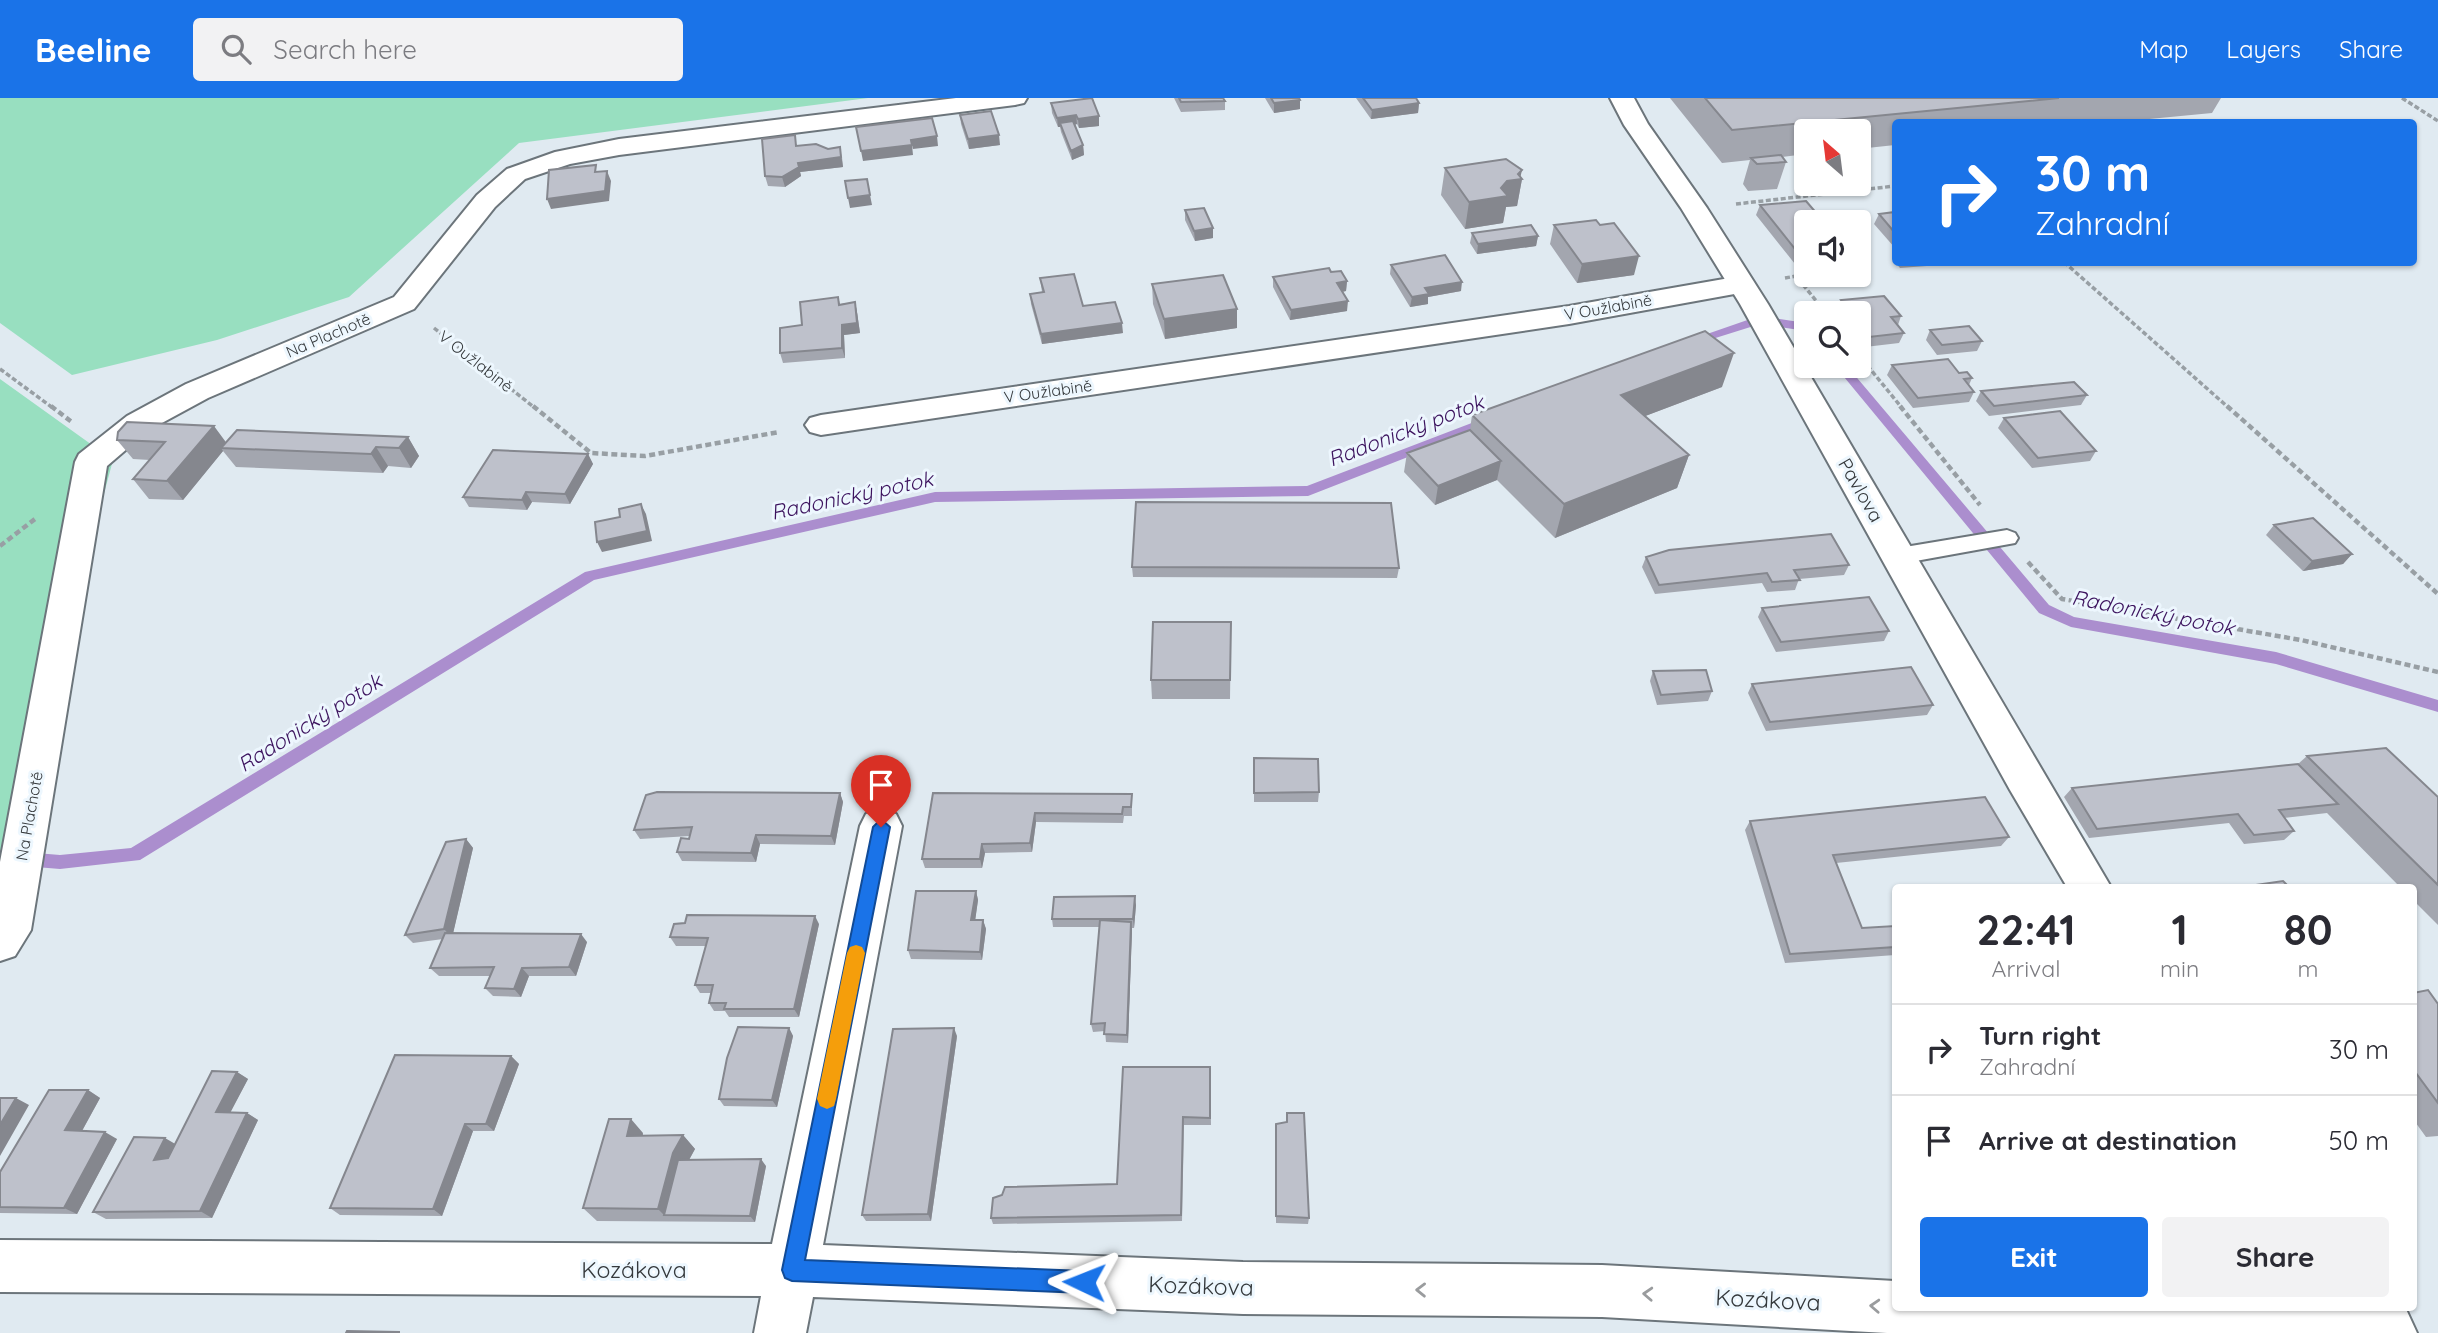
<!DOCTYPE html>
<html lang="en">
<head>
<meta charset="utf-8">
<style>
  :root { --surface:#fff; --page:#f2f2f3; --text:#2b2b33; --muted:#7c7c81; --line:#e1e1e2; --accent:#1a73e8 }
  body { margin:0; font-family:Quicksand,sans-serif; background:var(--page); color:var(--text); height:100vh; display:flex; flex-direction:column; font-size:26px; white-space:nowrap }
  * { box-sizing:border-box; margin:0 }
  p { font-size:23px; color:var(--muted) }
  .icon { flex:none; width:38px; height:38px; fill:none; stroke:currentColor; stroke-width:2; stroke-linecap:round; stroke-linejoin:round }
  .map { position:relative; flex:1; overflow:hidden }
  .drawer { position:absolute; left:1892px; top:786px; width:525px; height:427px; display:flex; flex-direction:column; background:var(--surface); border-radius:7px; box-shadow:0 2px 5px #0004 }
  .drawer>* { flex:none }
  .hud { position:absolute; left:1892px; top:21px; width:525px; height:147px; border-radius:7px; box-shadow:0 2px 5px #0004; background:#1a73e8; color:#fff; overflow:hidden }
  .needle { width:46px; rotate:332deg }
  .controls { position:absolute; left:1794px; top:21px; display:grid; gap:14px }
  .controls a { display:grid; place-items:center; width:77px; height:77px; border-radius:7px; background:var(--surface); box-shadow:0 2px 5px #0004; font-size:35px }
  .pin { position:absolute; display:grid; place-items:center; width:60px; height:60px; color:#fff; margin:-72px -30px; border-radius:50% 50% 50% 0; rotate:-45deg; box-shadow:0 0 7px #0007 }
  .pin .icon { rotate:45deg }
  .me { position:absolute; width:77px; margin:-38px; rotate:272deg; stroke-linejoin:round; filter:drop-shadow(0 0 5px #0008) }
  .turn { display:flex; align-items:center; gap:24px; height:147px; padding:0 28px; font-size:32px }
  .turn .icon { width:91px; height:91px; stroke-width:2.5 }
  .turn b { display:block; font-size:49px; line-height:60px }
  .eta { display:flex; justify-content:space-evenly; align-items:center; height:119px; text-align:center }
  .eta b { font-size:42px; font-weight:800; line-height:49px }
  .action { display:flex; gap:14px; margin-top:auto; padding:14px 28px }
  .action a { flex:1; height:80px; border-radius:7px; background:var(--accent); color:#fff; font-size:28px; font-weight:800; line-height:80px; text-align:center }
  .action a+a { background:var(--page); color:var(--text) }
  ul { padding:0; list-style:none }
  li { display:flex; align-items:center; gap:21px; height:91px; padding:0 28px; border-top:2px solid var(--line) }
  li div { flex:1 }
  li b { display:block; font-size:26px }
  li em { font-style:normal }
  header { display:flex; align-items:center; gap:42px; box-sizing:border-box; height:98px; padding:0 35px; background:var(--accent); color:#fff }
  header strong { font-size:33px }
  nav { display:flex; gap:38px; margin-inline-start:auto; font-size:24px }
  .search { width:490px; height:63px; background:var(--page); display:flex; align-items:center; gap:18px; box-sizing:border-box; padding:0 24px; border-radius:7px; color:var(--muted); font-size:26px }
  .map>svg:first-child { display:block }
</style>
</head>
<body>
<header>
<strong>Beeline</strong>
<div class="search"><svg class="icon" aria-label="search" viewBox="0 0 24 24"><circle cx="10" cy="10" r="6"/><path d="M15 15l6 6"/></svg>Search here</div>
<nav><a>Map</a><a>Layers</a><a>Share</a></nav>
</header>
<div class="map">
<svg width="2438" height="1235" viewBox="0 0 2438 1235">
  <rect width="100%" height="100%" fill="#e0eaf1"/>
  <path fill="#98dfc0" d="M0,0H868L519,45L349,199L217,242L72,277L0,225Z
    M0,281L113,362L0,784Z"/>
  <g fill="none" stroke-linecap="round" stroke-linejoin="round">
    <path fill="#ab8ece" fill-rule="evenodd" d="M1759,218L1806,225V233L1760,226L1690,248L1684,244Z
      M1835,268H1847L2049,507L2074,519L2276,554L2438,602V614L2276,566L2071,529L2039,515Z
      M1490,318L1496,322L1495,325L1308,398L935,404L594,482L140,762L60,771L0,766V752L60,757L131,750L585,474L935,394L1307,388Z"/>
    <g stroke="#6c757b" stroke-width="4">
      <path id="service" d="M2007,432L2015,435L2018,440L2015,445L1899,466L1891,463L1888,458L1891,453L1899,450Z"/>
    </g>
    <g stroke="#6c757b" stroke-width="4">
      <path id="minor" d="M956,0H1027L1024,5L1015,7L619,57L570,66L525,81L495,109L414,211L208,300L149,332L107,368L31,832L15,858L0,863V764L75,364L79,356L127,318L186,286L394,199L477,97L507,71L555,54L619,41Z
        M1741,178L1751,181L1755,187L1751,193L1569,226L821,337L810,334L805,327L810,320L821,317L1569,208Z
        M881,711L896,716L902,728L823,1147L1243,1164L1602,1167L1895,1183V1209H2361L2378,1216L2385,1235H1887L1602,1219L1243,1216L813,1199L806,1235H754L761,1198L0,1194V1142L772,1146L860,728L866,716Z"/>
    </g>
    <g stroke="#6c757b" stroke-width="4">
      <path id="tertiary" d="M1610,0H1634L1648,26L1707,110L1768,206L2111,789H2067L2010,692L1740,206L1681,110L1624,27Z
        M2348,1209H2405L2417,1235H2360Z"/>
    </g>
    <path stroke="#989fa4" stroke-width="3.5" stroke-dasharray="5 2.5" stroke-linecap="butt" d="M2402,0L2438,23
      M1736,106L1895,88
      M2064,164L2229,310
      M1785,180L1796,178L1826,215
      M434,230L535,310
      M1858,256L1902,310
      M0,271L53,310"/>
    <path stroke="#989fa4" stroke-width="4.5" stroke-dasharray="6 3.5" stroke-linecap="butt" d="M51,308L73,325
      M533,308L591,355L645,358L779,334
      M1900,308L1980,407
      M2227,308L2438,496
      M0,448L35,421
      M2028,464L2062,501L2301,542L2438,574"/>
    <use href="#service" fill="#fff" fill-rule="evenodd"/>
    <use href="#minor" fill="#fff" fill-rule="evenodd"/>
    <use href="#tertiary" fill="#fff" fill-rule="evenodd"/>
  </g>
  <path fill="#a3a6af" d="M1174,0H1223L1225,3V12L1181,14Z
    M1265,0H1299L1300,11L1274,15Z
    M1356,0H1416L1419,5L1418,15L1371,21Z
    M1670,0H2221L2212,15L2118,24H1895V47L1858,51V33H1806V56L1782,59L1786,64L1777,91L1748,93L1743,86L1750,62L1722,65Z
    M1051,5L1099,28L1079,30L1077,26L1075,27L1083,47L1084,57L1072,62L1061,34L1060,29H1058L1052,15Z
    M960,17L1000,47L969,51L961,26Z
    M798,48L842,59L843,69L800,74L801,78L785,89L768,88L765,78Z
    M1445,70L1520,79L1522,81L1517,108L1506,109L1503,125L1465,131L1441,97Z
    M1760,107L1806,124V165L1795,166L1756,117Z
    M1185,112L1213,140L1195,143L1185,122Z
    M1895,114V150L1874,126L1879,116Z
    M1554,127H1600L1634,177L1577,185L1550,146Z
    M1472,135L1538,138L1536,148L1477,156L1470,145Z
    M1895,153V164L1892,160Z
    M1895,164H1942L1940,167L1900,170Z
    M1391,167L1461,193L1428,199V206L1410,209L1390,176Z
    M1331,174L1347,183L1346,193L1342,194L1347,213L1290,222L1273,189V179Z
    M1040,180L1083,208L1123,235L1042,246L1031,206L1030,196L1042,194Z
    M1152,186L1237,211V230L1165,241L1153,206Z
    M838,199L840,206L855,204L857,214L860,235L844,237L845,260L783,265L780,255L802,227Z
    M1841,202L1901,218L1898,227L1904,235L1899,245L1865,249L1858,241V215H1839L1836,212Z
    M1930,232L1982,243L1977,253L1937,257L1926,242Z
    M1892,267L1959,275L1972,280L1969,287L1974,294L1969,304L1913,310L1887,277Z
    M1722,289L1645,318L1689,357L1677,390L1555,440L1497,382L1435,407L1404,374L1407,355L1470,332L1472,317Z
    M1981,293L2087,297L2081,307L1989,318L1976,303Z
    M2004,320L2096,353L2090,363L2032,370L1998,330Z
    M408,339L419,358L411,370L388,368L383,375L236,369L223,353L183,402L149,401L133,381L150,362L133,361L117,342L226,345Z
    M588,356L593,366L570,406L532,404L527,412L469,409L463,399Z
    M2274,427L2352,456L2343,466L2303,473L2266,437Z
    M1646,459L1849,467L1844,477L1799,481L1795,492L1767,494L1762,485L1655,496L1642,469Z
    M1132,469L1399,470L1397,480L1133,479Z
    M1762,510L1889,533L1884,543L1776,554L1758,519Z
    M1231,524L1230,601H1152L1151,582Z
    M1653,573L1712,593L1708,603L1657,607L1650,583Z
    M1752,586L1933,607L1927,617L1766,633L1748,595Z
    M2307,658L2438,699V827L2413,802V789H2400L2327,715L2284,720L2294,733L2284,742L2244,746L2229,725L2089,740L2064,699L2072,690L2298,666Z
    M1254,660L1319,694L1318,704H1254Z
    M840,695L843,704L835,747L760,746L756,764L682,763L677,754L689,741L690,738L640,741L634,732Z
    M933,695L1132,696V718H1124L1123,725L1036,724L1032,754L985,755L982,770H925L922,761Z
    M1750,723L2009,739L2001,748L1836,765L1862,830L1895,828V857L1785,865L1745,732Z
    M466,741L473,750L453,835L587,844L576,878H529L521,899L493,898L485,890L490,878H439L430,870L443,841L413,845L405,837Z
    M976,793L978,802L975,822H983L986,831L982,862L911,861L908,852Z
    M1136,807L1134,830H1132L1128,945L1106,944L1105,933L1093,934L1091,926L1099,829H1053L1052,821Z
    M819,826L799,919H729L725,913H714L709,905L711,895H700L695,887L706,848H676L670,839Z
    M2413,895L2438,906V1038L2426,1039L2413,1021Z
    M789,930L793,938L777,1009L724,1008L719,1001Z
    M957,938L931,1123H866L862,1117Z
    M511,958L519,966L494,1033H473L442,1118L340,1117L330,1110Z
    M1210,969L1211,1027H1184L1182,1123L993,1126L991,1120L1117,1086Z
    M237,974L248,981L230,1014L247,1015L258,1022L212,1120L106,1121L93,1114L175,1046Z
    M88,992L100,1000L82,1033L117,1041L77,1116L0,1115V1074Z
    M1276,1026L1309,1120L1308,1126L1276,1125Z
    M643,1035V1037H683L695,1051L689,1062L766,1068L755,1124L597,1123L583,1110Z
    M2126,1209H2188L2180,1213Z"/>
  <path fill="#85878e" d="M1300,2V11L1274,15V5Z
    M1419,5L1418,15L1371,21L1372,12Z
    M1076,17L1077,26L1061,29L1060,25V29H1058L1057,20Z
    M1099,18V28L1079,30L1078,21Z
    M999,37L1000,47L969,51L968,41Z
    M937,38L938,48L913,51L911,42Z
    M912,47L913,57L863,63L861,53Z
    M1083,47L1084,57L1072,62L1071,53Z
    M840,49L843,69L800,74L798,65Z
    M799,69L801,78L785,89L782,79Z
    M1522,72L1520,81H1522L1517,108L1506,109L1503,125L1465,131L1469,104L1501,90L1507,83L1518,76Z
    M607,73L611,83L609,103L551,111L547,101Z
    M870,97L872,107L850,110L848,100Z
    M1213,130V140L1195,143L1194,133Z
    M1538,138L1536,148L1477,156L1478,146Z
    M1639,158L1634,177L1577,185L1582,166Z
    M1347,183L1346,193L1336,195L1337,185Z
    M1462,184L1461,193L1428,199V206L1410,209L1412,199L1425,190Z
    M1348,203L1347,213L1290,222L1291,212Z
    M855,204L857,214L860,235L844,237L845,260L842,250V227Z
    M1237,211V230L1165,241L1164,221Z
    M1122,225L1123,235L1042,246L1041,236Z
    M1734,255L1722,289L1611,331L1621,297Z
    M214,328L228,347L221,350L223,353L183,402L167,383Z
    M408,339L419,358L411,370L399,350Z
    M376,349L388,368L383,375L371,356Z
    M588,356L593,366L570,406L565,396Z
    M1689,357L1677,390L1555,440L1564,406Z
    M1501,363L1497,382L1435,407L1438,388Z
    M526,394L532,404L527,412L522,402Z
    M641,406L646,416L652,443L602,454L597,444Z
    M2352,456L2343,466L2303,473L2312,463Z
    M840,695L843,704L835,747L831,738Z
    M1035,715L1036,724L1032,754L1030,745Z
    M756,737L760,746L756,764L751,755Z
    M466,741L473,750L452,840L444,831Z
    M982,746L985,755L982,770L980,761Z
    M976,793L978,802L974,831L971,822Z
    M1135,798L1136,807L1134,830L1133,821Z
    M815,818L819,826L799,919L794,911Z
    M983,822L986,831L982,862L980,854Z
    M1131,824L1132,832L1128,945L1127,937Z
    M581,836L587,844L576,878L569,869Z
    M522,870L529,878L521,899L514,891Z
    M789,930L793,938L777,1009L772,1002Z
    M954,930L957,938L931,1123L928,1116Z
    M511,958L519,966L494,1033L486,1026Z
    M237,974L248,981L227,1021L216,1014Z
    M88,992L100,1000L78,1040L65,1032Z
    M16,1000L29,1007L0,1058V1027Z
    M247,1015L258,1022L212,1120L200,1113Z
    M631,1021L643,1035L640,1052L627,1038Z
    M465,1026L473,1033L442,1118L433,1111Z
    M105,1034L117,1041L77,1116L64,1110Z
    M683,1037L695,1051L685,1069L664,1117L658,1111L673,1055Z
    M165,1040L177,1047L166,1069L154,1062Z
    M761,1061L766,1068L755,1124L750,1118Z"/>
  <path fill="#bec1cb" stroke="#85878e" stroke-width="2" d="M1092,0L1099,18L1078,21L1076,17L1057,20L1051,5Z
    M1179,0H1223L1225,3L1181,4Z
    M1271,0H1299L1300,2L1274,5Z
    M1363,0H1416L1419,5L1372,12Z
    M1705,0H2059L1732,32Z
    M991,13L999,37L968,41L960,17Z
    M932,20L937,38L911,42L912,47L861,53L856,29Z
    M1073,23L1083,47L1071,53L1060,25Z
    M795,37L796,48L816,46L828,51L840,49L841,59L798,65L799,69L782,79L765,78L762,41Z
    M1781,57L1786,64L1757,66L1751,60Z
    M1506,61L1522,72L1518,76L1522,81L1507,83L1501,90L1508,98L1469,104L1445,70Z
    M596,67L595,74L607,73L605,93L547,101L549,72Z
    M867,81L870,97L848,100L845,83Z
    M1806,103L1824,124H1806V156H1799L1760,107Z
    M1204,110L1213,130L1194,133L1185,112Z
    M1895,114V135L1879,116Z
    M1596,122L1600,127L1614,125L1639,158L1582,166L1554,127Z
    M1531,127L1538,138L1478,146L1472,135Z
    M1445,157L1462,184L1425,190L1429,196L1412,199L1391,167Z
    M1329,170L1331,174L1341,173L1347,183L1337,185L1348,203L1291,212L1273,179Z
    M1074,176L1083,208L1115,204L1122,225L1041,236L1030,196L1044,194L1040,180Z
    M1223,177L1237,211L1164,221L1152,186Z
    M1884,198L1901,218L1891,219L1904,235L1869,239L1858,225V215H1851L1841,202Z
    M838,199L839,207L855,204L857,225L842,227V250L780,255V230L802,227L800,204Z
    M1969,228L1982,243L1942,247L1930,232Z
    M1705,233L1734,255L1621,297L1689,357L1564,406L1472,317Z
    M1948,261L1959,275L1967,274L1972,280L1964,281L1974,294L1918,300L1892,267Z
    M2074,284L2087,297L1994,308L1981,293Z
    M2060,313L2096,353L2038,360L2004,320Z
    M127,324L214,328L167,383L133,381L165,344L117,342L118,334Z
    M237,332L408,339L399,350L376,349L371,356L221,350Z
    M1470,332L1501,363L1438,388L1407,355Z
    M493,352L588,356L565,396L526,394L522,402L463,399Z
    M1136,404L1391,405L1399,470L1132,469Z
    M641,406L647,433L597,444L595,424L620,419L619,411Z
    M2313,420L2352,456L2312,463L2274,427Z
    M1831,436L1849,467L1794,472L1800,482L1772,484L1767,475L1659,487L1646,459L1669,452Z
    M1869,499L1889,533L1781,544L1762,510Z
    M1153,524H1231L1230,582H1151Z
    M1911,569L1933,607L1770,624L1752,586Z
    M1706,572L1712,593L1661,597L1653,573Z
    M2386,650L2438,699V787L2307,658Z
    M1254,660L1318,661L1319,694L1254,695Z
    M2298,666L2338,706L2279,712L2294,733L2254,737L2238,716L2097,731L2072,690Z
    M657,694L840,695L831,738L756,737L751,755L677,754L681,740L689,741L692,729L634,732L646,697Z
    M933,695L1132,696L1131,709H1123L1122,716L1035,715L1030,745L982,746L980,761H922Z
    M1985,699L2009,739L1833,757L1862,830L1895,828V849L1790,856L1750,723Z
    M466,741L444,831L405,837L446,744Z
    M2283,783L2289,789H2242Z
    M916,793H976L971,822H983L980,854L908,852Z
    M1135,798L1133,821H1052L1054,799Z
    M687,817L815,818L794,911H724L726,905H709L713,887H695L708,840L670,839L674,826L685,825Z
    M1100,822L1131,824L1127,937L1104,936L1105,925L1091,926Z
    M445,835L581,836L569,869L522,870L514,891L485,890L494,869L430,870Z
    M2428,892L2438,906V1005L2413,971V895Z
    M738,929L789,930L772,1002L719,1001L727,960Z
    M954,930L928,1116L862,1117L893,931Z
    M395,957L511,958L486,1026H465L433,1111L330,1110Z
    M1123,969H1210V1020L1183,1019L1181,1117L991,1120L993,1100L1002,1097L1005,1089L1117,1086Z
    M212,973L237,974L216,1014L247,1015L200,1113L93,1114L134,1039L165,1040L154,1062L168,1060Z
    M49,992H88L65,1032L105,1034L64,1110L0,1109V1074Z
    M0,1000H16L0,1027Z
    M1287,1015H1304L1309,1120L1276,1118V1026L1287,1024Z
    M609,1021H631L627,1038L683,1037L673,1055L658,1111L583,1110Z
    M761,1061L750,1118L664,1117L678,1062Z
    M347,1233L400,1234L346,1235Z"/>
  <defs><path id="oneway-chevron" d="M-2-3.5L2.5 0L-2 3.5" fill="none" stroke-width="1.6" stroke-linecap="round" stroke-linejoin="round" transform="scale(1.75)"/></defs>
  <g stroke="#9a9c9e">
    <use href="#oneway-chevron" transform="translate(1421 1192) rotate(-179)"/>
    <use href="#oneway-chevron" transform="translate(1648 1196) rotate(-177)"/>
    <use href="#oneway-chevron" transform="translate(1875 1208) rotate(-177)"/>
  </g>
  <path fill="#1a73e8" stroke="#114b97" stroke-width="2" d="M881,721L890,729L805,1162L1084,1173L1092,1176L1095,1184L1092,1191L1084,1195L792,1183L785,1180L782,1172L873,729Z"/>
  <path fill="#f59e0b" d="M856,847L862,849L865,855L836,1001L834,1008L827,1011L820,1008L817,1001L847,855L850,849Z"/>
  <g text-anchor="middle" stroke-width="6" stroke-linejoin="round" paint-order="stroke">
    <g font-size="16" fill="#35393c" stroke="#edf7fe">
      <text transform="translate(1608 209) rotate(-10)" y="6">V Oužlabině</text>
      <text transform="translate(328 237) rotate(-23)" y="6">Na Plachotě</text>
      <text transform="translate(476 263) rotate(38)" y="6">V Oužlabině</text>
      <text transform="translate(1048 293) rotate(-8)" y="6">V Oužlabině</text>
      <text transform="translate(29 718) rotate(-80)" y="6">Na Plachotě</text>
    </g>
    <g font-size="19" fill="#35393c" stroke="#edf7fe">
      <text transform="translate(1861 392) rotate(60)" y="7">Pavlova</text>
    </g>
    <g font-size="21" font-style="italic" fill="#3c135e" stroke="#edf7fe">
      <text transform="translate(1406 333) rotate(-21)" y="7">Radonický potok</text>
      <text transform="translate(852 398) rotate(-12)" y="7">Radonický potok</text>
      <text transform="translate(2153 515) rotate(11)" y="7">Radonický potok</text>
      <text transform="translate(310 625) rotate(-32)" y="7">Radonický potok</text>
    </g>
    <g font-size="23" fill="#35393c" stroke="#edf7fe">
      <text x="634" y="1180">Kozákova</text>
      <text transform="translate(1201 1188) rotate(2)" y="8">Kozákova</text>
      <text transform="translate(1768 1202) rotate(3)" y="8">Kozákova</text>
    </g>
  </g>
</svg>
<div class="controls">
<a><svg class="needle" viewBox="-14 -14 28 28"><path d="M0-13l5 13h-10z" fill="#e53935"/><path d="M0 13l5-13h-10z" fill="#7c7c81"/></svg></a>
<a><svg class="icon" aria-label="sound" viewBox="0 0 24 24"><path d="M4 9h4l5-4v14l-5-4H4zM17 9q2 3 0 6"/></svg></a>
<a><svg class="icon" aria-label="search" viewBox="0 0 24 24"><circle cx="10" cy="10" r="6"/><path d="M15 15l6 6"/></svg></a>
</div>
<div class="pin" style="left:881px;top:729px;background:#d93025"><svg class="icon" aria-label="arrive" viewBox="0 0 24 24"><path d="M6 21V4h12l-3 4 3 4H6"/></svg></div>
<svg class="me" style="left:1084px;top:1184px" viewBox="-20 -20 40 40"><path d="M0-17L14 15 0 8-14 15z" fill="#1a73e8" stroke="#fff" stroke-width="4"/></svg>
<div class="hud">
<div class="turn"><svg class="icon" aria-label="right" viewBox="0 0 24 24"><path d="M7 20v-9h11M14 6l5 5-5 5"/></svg><div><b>30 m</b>Zahradní</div></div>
</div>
<section class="drawer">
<div class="eta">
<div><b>22:41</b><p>Arrival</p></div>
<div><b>1</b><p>min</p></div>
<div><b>80</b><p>m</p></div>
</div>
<ul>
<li><svg class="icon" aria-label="right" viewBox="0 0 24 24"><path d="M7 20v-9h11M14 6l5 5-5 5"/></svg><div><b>Turn right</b><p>Zahradní</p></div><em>30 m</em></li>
<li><svg class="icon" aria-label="arrive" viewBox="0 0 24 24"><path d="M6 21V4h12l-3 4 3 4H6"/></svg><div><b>Arrive at destination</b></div><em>50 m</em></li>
</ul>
<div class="action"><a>Exit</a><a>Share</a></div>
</section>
</div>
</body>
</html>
